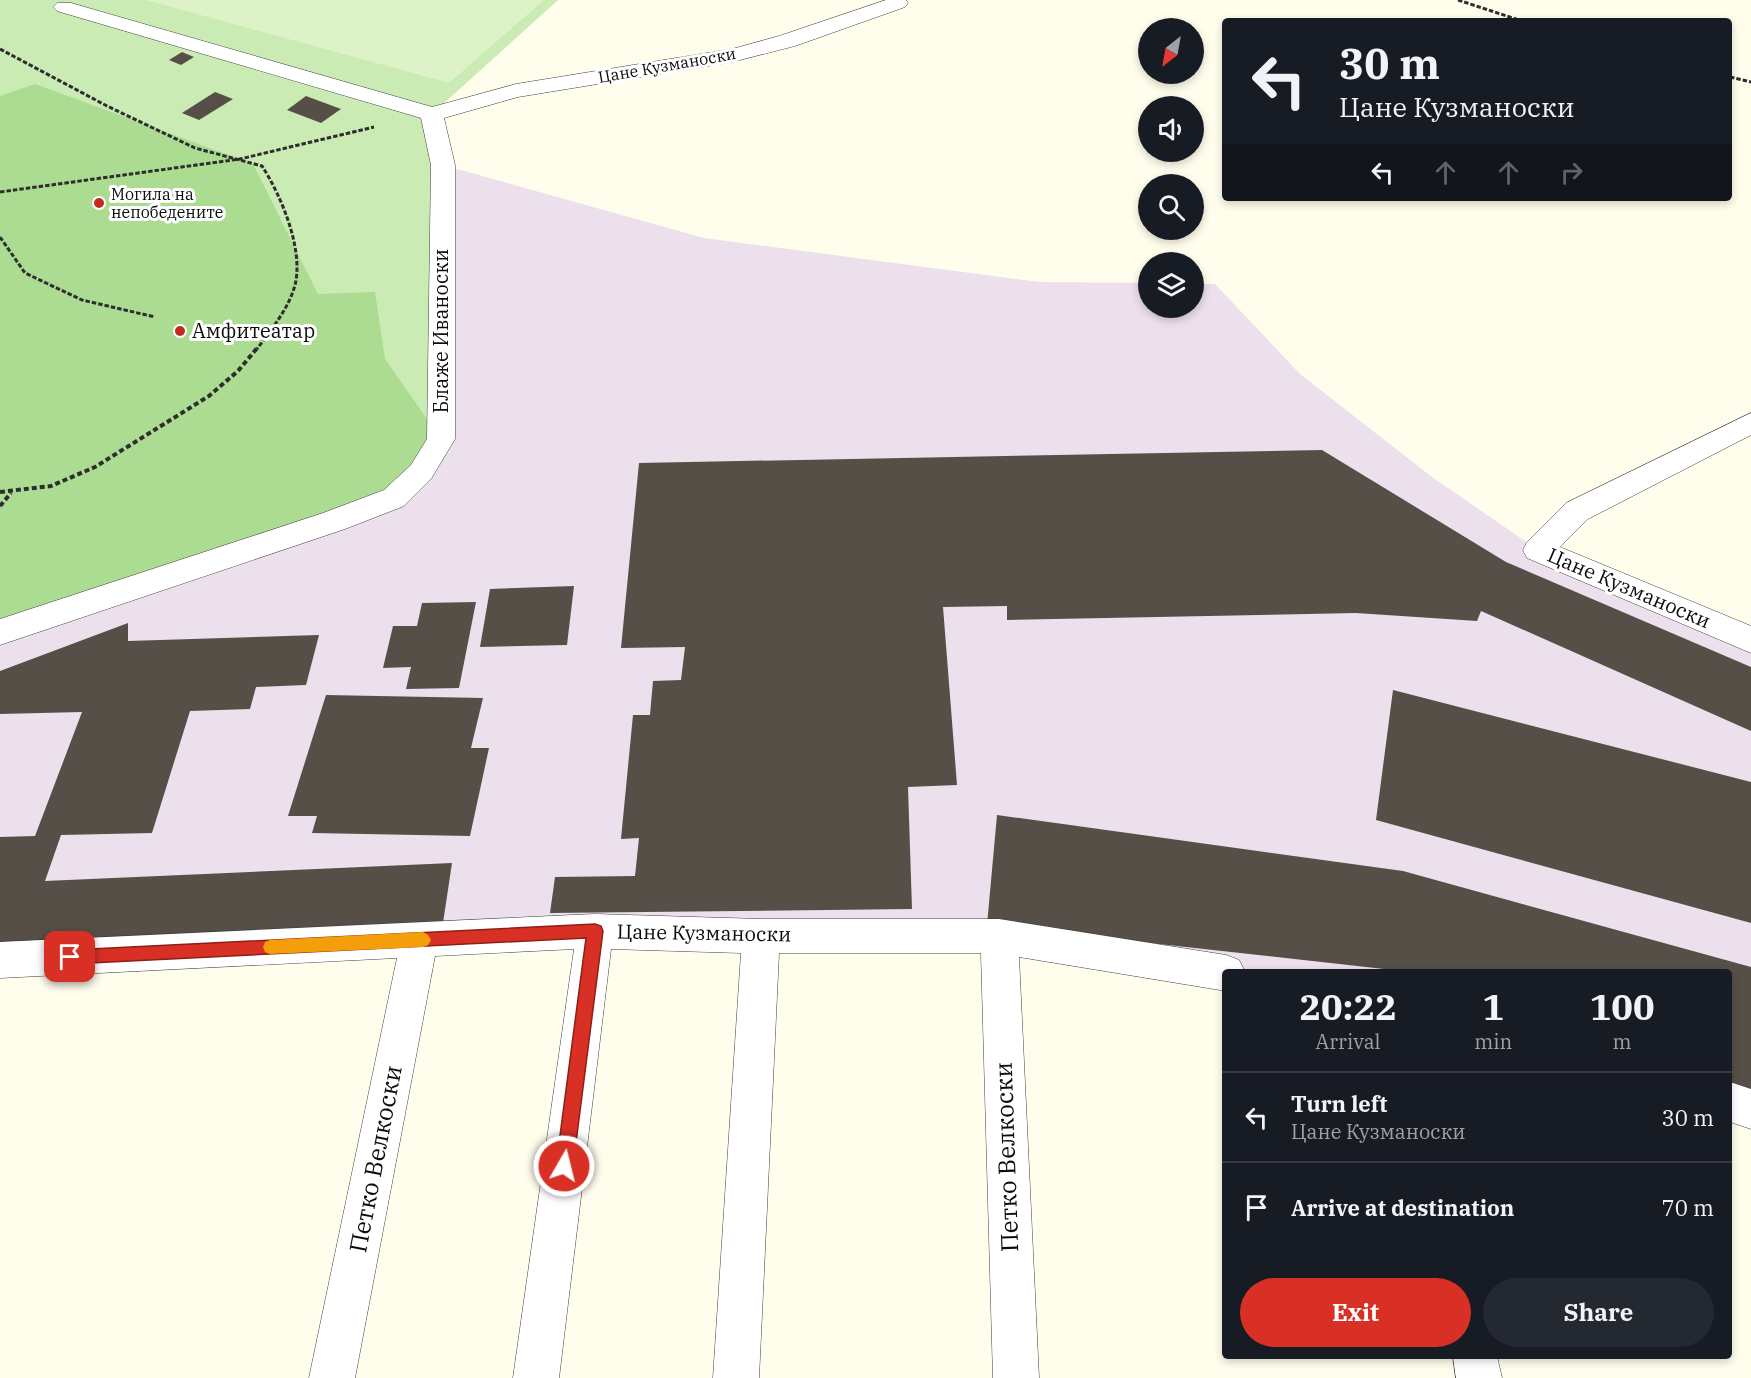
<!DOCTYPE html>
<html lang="en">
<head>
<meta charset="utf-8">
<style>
  :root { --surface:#171b24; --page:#242831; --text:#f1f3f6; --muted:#9ea1a6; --line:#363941; --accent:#d93025 }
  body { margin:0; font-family:"IBM Plex Serif",serif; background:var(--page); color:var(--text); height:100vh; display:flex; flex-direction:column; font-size:22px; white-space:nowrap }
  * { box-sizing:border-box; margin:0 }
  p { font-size:20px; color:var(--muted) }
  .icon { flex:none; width:33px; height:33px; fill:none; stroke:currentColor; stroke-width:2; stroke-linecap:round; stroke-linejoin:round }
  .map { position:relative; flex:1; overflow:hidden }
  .side { position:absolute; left:1222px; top:969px; width:510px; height:390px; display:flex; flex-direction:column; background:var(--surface); border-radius:6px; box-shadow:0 3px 9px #0003 }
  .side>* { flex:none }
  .guide { position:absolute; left:1222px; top:18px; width:510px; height:183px; border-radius:6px; box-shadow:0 3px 9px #0003; background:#171b24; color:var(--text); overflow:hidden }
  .needle { width:39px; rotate:211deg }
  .controls { position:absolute; left:1138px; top:18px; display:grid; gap:12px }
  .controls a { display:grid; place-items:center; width:66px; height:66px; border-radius:50%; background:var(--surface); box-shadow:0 3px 9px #0003; font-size:30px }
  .pin { position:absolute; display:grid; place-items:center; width:51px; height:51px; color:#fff; margin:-26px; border-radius:12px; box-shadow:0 3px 9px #0006 }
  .me { position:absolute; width:66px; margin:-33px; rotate:8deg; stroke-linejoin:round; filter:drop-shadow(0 0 4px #0008) }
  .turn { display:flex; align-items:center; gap:21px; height:126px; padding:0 18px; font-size:27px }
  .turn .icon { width:78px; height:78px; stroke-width:2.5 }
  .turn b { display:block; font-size:42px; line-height:51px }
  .lanes { display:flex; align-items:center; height:57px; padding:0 18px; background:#0003; justify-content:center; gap:30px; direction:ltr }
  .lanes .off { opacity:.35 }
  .eta { display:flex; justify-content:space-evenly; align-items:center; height:102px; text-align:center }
  .eta b { font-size:36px; font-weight:700; line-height:42px }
  .cta { display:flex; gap:12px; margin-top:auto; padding:12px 18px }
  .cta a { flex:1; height:69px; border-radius:36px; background:var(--accent); color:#fff; font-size:24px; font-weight:700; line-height:69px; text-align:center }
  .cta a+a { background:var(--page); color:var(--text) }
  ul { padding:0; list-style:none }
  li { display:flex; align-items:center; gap:18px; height:90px; padding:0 18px; border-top:2px solid var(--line) }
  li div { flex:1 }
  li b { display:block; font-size:22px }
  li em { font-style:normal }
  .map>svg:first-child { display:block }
</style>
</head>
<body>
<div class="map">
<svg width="1751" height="1378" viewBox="0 0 1751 1378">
  <rect width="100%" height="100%" fill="#fffdec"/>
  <path fill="#ece0ec" d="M443,165L704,238L1039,282L1149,283V308H1194V284H1215L1300,374L1432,477L1538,550L1751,640V1109L1730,1102V972H1226L999,936L0,960V632Z"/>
  <path fill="#caebb4" d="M0,0H558L432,114L441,439L0,632Z"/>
  <path fill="#abdc92" d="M35,84L253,164L318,294L375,292L385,359L441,439L394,498L0,632V96Z"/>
  <path fill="#ddf2c6" d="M146,0H544L449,83Z"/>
  <path fill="#564f48" d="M182,52L194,57L181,65L169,60Z
    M215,92L233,99L199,120L182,113Z
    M306,96L341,109L321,123L287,110Z
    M1322,450L1506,562L1751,667V731L1481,611L1477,621L1356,613L1007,620V606L943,607L957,785L908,787L912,909L550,913L555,877L635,876L639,838L621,839L633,715H650L653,681L681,680L685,647L621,648L639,463Z
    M574,586L567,645L480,647L490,589Z
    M476,602L459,688L406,689L411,667L383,668L393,626H417L422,603Z
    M128,623V641L319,635L306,685L256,687L250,709L190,711L152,833L61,835L45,881L452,863L443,923L0,942V837L35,836L82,712L0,714V671Z
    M1393,690L1751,782V923L1376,820Z
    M326,695L483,698L471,748H489L470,836L312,833L317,816H288Z
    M997,815L1403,871L1751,967V1092L1730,1085V972H1392L1393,970L987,925Z"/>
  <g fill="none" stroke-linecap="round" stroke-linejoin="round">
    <g stroke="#3f3f3f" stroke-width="1">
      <path id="minor" d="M886,0H906L908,3L905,7L795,46L732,62L518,97L444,118L455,165V439L431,479L404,506L345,529L0,645V619L323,513L384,490L411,465L427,439L431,165L421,118L57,11L53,7L57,3H71L432,107L516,84L732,49L779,36Z
        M1751,413V435L1588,519L1560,547L1751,626V653L1527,558L1523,550L1527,542L1566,503Z
        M595,914L761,919H999L1226,955L1239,960L1245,972H1226V991L1019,957L1039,1378H993L981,953H779L759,1378H713L741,953L611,949L559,1378H513L574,949L435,956L355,1378H309L397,958L0,978V942Z
        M1730,1082L1751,1089V1129L1730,1122Z
        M1453,1356H1497L1502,1378H1456Z"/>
    </g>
    <path stroke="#2e2e2e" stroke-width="3" stroke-dasharray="4.5 2" stroke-linecap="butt" d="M1458,0L1522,21
      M0,49L107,106L195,148L262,166C281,195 304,250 295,285C289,308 271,330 257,349
      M1730,77L1751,82
      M0,192L240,159L374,127
      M0,237L25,273L82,300L155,317"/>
    <path stroke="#2e2e2e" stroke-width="4" stroke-dasharray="5 3" stroke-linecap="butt" d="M0,492L51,486L95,467L209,396L238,371L258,347
      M0,506L11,493"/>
    <use href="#minor" fill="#fff" fill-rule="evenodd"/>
  </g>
  <path fill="#d93025" stroke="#8d1f18" stroke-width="1.5" d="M595,924L601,926L603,931L573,1166L570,1172L564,1175L558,1172L556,1166L586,938L70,964L64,962L62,957L64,952L70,950Z"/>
  <path fill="#f59e0b" d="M423,932L428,935L431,940L428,945L423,947L270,954L265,952L263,947L265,942L270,940Z"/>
  <g fill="#c22a1e" stroke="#fff" stroke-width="2">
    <circle cx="99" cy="203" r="6"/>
    <circle cx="180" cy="331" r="6"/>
  </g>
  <g text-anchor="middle" stroke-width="6" stroke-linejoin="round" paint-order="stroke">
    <g font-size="16" fill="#0c0c0c" stroke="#fff">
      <text transform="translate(667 65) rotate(-10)" y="6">Цане Кузманоски</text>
    </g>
    <g font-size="16" fill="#0c0c0c" stroke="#fff" text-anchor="start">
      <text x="111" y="200">Могила на<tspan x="111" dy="18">непобедените</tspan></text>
    </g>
    <g font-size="20" fill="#0c0c0c" stroke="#fff" text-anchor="start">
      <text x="192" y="338">Амфитеатар</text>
    </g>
    <g font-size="20" fill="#0c0c0c" stroke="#fff">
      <text transform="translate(441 331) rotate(-90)" y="7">Блаже Иваноски</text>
      <text transform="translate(1629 588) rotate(23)" y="7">Цане Кузманоски</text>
      <text transform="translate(704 933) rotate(1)" y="7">Цане Кузманоски</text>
    </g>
    <g font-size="24" fill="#0c0c0c" stroke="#fff">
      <text transform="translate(1007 1157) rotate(-92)" y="8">Петко Велкоски</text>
      <text transform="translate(376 1159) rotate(-79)" y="8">Петко Велкоски</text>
    </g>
  </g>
</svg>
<div class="controls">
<a><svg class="needle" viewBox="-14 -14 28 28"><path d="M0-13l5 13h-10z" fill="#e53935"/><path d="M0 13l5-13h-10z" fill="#9ea1a6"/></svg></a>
<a><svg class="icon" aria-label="sound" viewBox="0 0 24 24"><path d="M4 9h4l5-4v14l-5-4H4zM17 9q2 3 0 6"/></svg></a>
<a><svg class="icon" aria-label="search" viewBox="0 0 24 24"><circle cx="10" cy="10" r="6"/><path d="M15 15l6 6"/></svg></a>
<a><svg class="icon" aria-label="layers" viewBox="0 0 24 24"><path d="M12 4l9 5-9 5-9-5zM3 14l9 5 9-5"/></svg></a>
</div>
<div class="pin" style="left:70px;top:957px;background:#d93025"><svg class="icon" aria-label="arrive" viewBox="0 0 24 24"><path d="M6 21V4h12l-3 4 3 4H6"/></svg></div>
<svg class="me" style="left:564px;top:1166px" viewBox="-20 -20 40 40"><circle r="17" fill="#d93025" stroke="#fff" stroke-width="3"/><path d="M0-11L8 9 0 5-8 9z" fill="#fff"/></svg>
<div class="guide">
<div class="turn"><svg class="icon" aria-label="left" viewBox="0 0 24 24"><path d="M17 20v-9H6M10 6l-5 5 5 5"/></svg><div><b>30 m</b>Цане Кузманоски</div></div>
<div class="lanes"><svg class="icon" aria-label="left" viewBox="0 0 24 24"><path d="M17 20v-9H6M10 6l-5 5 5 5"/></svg><svg class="icon off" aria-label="ahead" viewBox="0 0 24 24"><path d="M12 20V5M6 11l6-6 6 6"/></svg><svg class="icon off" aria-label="ahead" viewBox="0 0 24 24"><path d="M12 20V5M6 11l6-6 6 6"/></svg><svg class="icon off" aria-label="right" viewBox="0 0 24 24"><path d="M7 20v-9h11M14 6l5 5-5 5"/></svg></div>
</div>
<section class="side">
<div class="eta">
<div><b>20:22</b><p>Arrival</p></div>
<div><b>1</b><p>min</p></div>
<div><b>100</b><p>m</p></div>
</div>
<ul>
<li><svg class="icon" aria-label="left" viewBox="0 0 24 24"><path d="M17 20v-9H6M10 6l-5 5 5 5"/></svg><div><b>Turn left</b><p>Цане Кузманоски</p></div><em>30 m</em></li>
<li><svg class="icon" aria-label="arrive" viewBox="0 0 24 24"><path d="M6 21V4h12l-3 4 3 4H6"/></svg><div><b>Arrive at destination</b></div><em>70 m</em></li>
</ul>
<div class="cta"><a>Exit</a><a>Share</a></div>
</section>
</div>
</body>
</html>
